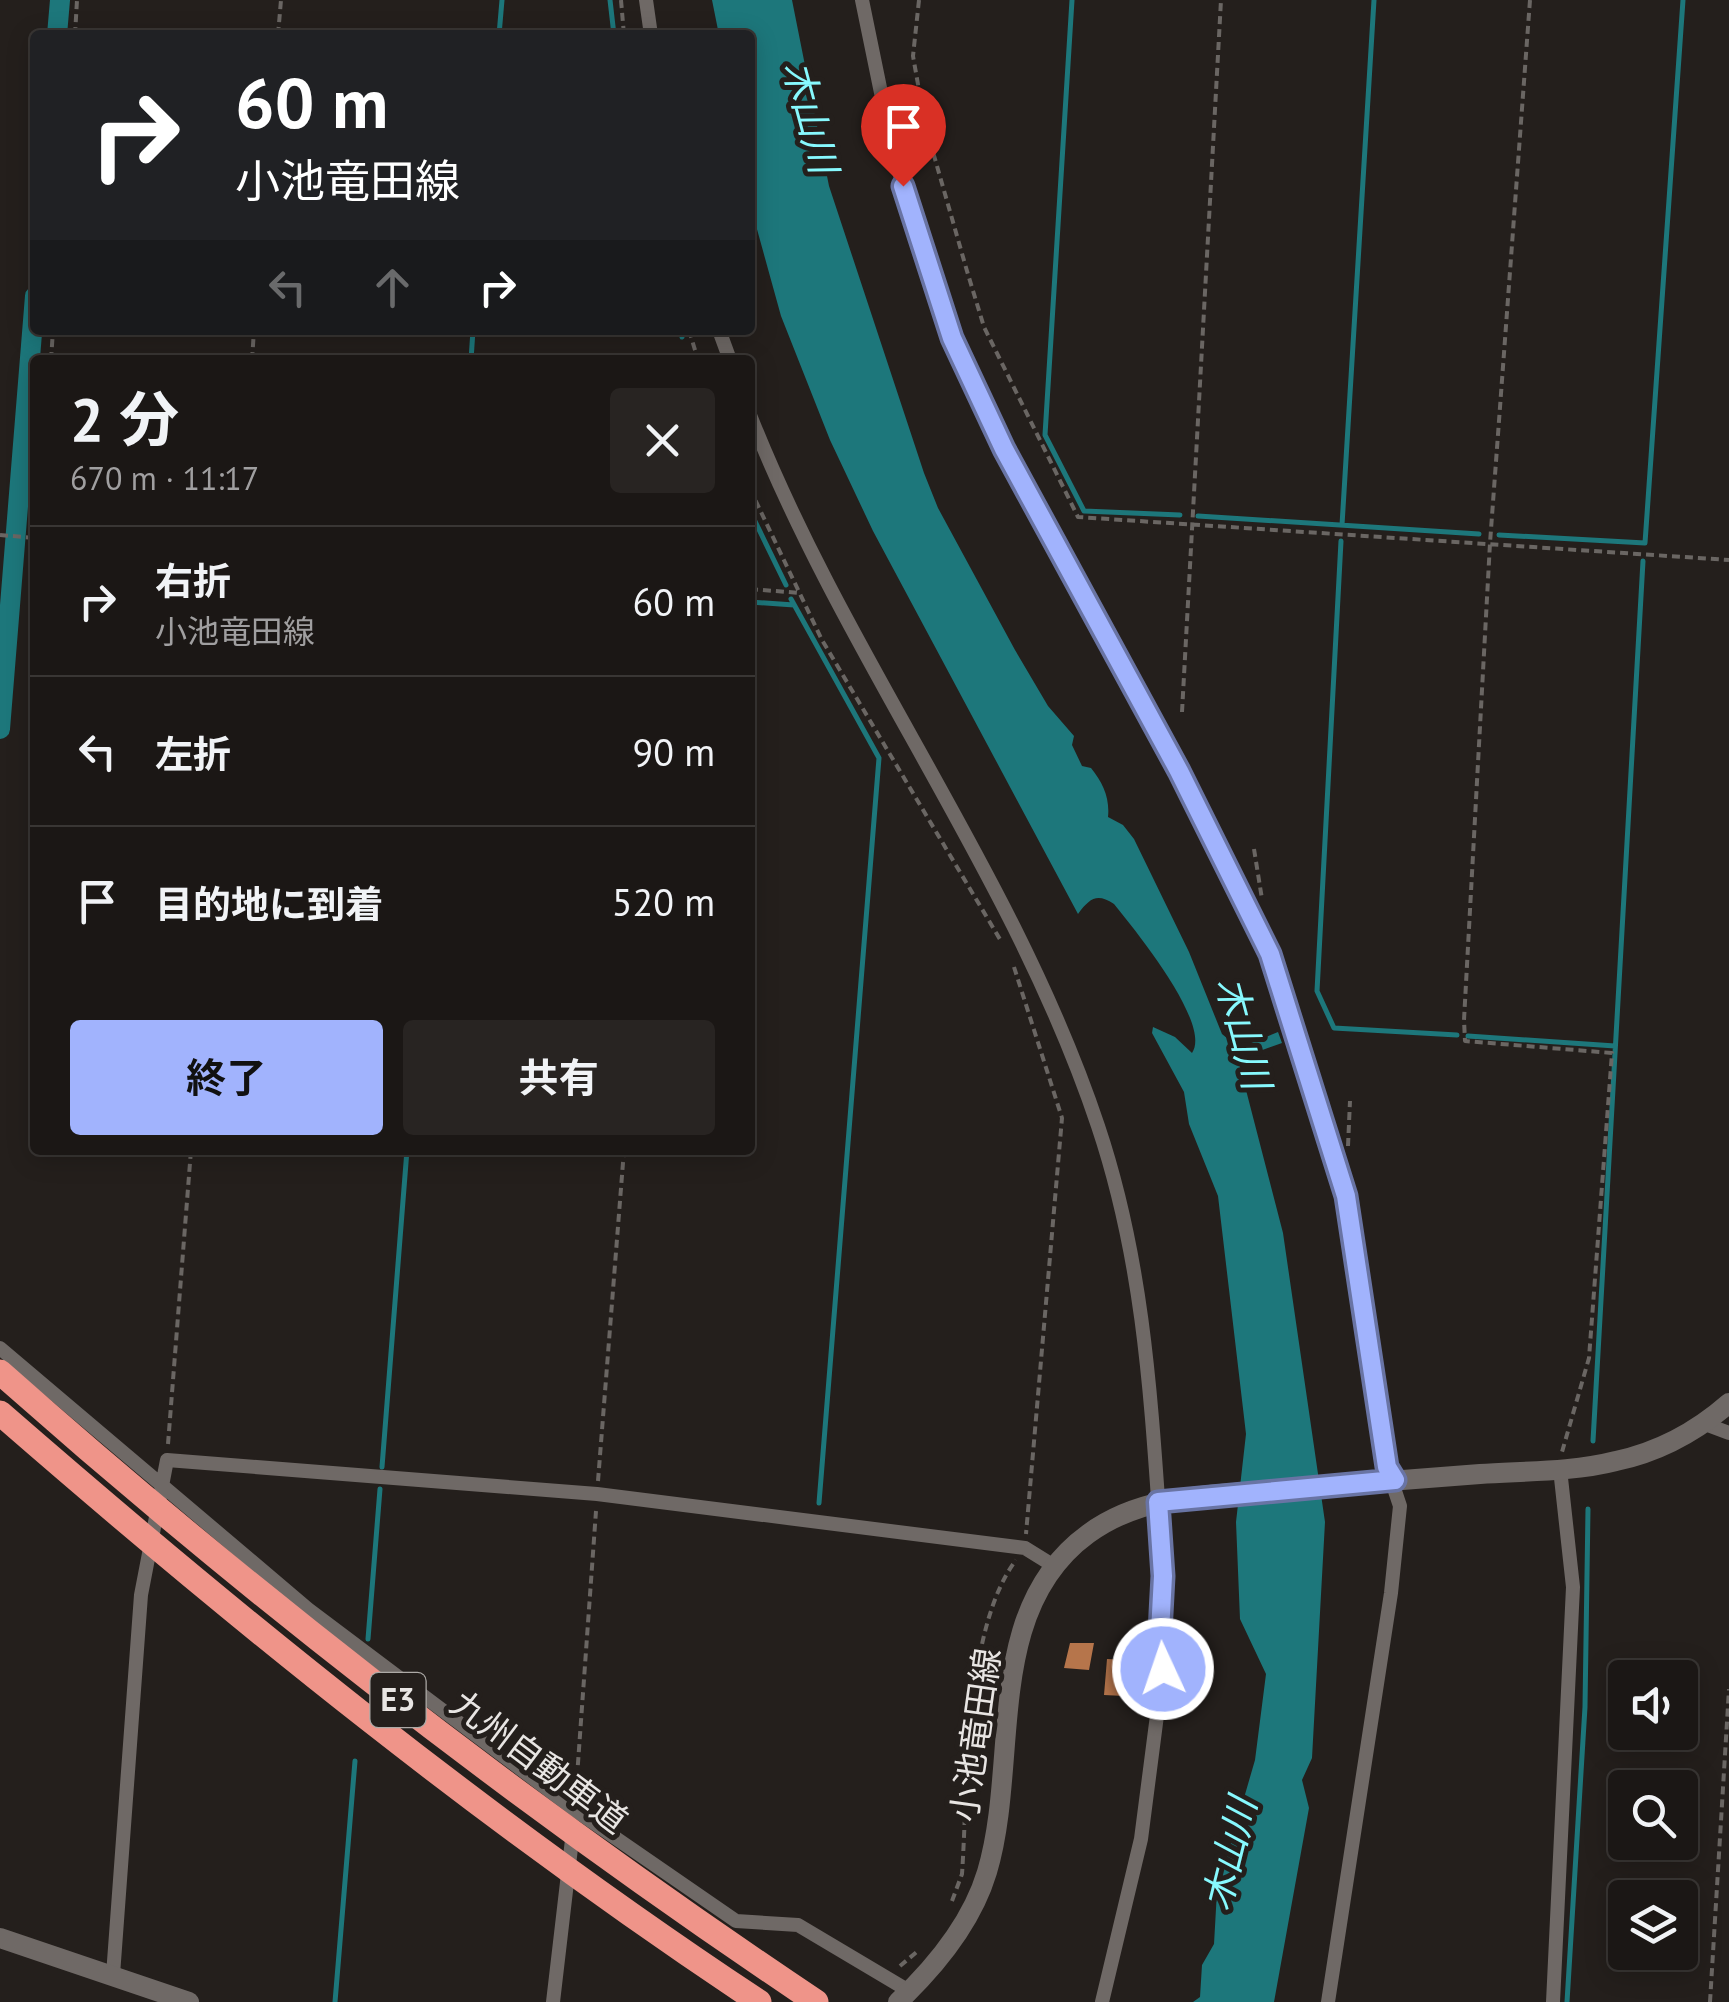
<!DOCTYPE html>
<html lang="ja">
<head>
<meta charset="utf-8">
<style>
  :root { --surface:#1b1715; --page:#282422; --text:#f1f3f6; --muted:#a09fa0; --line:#393634; --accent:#a1b3fd }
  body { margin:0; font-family:"PT Sans","Noto Sans JP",sans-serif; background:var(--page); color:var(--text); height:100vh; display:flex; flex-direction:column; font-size:38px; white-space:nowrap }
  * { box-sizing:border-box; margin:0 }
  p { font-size:32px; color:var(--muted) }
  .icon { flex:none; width:55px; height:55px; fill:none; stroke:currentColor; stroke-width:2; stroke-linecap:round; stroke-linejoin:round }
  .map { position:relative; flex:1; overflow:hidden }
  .drawer { position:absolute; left:30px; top:355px; width:725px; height:800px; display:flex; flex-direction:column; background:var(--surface); border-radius:10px; box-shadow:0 5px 25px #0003,0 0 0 2px var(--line) }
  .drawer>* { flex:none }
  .banner { position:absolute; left:30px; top:30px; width:725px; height:305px; border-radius:10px; box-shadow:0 5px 25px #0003,0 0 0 2px var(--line); background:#202124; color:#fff; overflow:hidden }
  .tools { position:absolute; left:1608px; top:1660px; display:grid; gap:20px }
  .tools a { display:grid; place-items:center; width:90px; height:90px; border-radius:10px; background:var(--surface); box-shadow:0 5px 25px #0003,0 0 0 2px var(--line); font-size:50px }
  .pin { position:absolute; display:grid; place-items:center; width:85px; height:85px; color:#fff; margin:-102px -42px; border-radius:50% 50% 50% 0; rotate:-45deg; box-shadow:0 0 10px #0007 }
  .pin .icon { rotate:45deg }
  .me { position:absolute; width:110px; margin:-55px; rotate:357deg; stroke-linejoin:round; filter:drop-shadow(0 0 8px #0008) }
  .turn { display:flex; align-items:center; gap:35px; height:210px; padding:0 40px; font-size:45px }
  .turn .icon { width:130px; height:130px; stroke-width:2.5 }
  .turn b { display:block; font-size:70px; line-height:85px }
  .lanes { display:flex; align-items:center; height:95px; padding:0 40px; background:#0003; justify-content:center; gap:50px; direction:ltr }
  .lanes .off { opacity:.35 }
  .round { display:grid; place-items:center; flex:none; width:105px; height:105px; border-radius:10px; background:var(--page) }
  .summary { display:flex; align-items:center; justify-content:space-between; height:170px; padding:0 40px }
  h1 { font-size:60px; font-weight:700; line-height:75px }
  .button { display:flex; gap:20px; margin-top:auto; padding:20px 40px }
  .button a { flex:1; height:115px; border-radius:10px; background:var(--accent); color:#111; font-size:40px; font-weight:700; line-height:115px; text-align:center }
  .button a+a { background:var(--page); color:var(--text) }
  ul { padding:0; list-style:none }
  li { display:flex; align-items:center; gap:30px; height:150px; padding:0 40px; border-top:2px solid var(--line) }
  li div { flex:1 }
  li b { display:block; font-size:38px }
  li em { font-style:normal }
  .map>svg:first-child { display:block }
</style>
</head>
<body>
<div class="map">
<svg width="1729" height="2002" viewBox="0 0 1729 2002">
  <rect width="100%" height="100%" fill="#241f1c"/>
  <path fill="#1d777b" d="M712,0H792L829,186L924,473L938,508L1015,650L1048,706L1074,736L1072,745L1082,766L1091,768C1103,783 1110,798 1108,817L1123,825L1134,839L1189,952L1222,1034L1239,1048L1278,1032L1282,1043L1243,1057L1239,1063L1283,1233L1325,1522L1312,1758L1302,1780L1309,1808L1274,2002H1193L1200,1997L1202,1965L1214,1944L1217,1891L1255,1760L1266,1674L1240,1619L1236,1522L1246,1434L1218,1196L1189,1124L1184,1092L1152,1033L1153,1027L1175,1037L1192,1053C1212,1024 1135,930 1114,904C1097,893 1090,898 1078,914L873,531L830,440L781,316L750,204V35H719Z"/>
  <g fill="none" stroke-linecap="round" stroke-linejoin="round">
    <path stroke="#1d777b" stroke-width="5" d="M610,0L614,35
      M1072,0L1045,435L1084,511L1180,515
      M499,35L502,0
      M680,330L682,337
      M471,360L473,330
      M750,511L786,585
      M1198,516L1479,534
      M1342,525L1374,0
      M1499,535L1645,543L1683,0
      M1341,541L1317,991L1334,1028L1457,1035
      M791,599L879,758L819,1503
      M750,602L794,605
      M1468,1036L1615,1046
      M1593,1441L1643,561
      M382,1467L407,1150
      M368,1639L380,1489
      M335,2002L355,1761
      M1567,2002L1585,1707L1588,1509"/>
    <path stroke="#1d777b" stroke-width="20" d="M57,35L60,0
      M0,729L35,296"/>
  </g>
  <path fill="#b6754b" d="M1070,1643H1094L1089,1670L1064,1668Z
    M1107,1659L1127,1660L1124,1696L1104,1695Z"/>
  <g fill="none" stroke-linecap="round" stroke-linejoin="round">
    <path stroke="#6a6663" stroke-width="4" stroke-dasharray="8 5" stroke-linecap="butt" d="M621,0L624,35
      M919,0L913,56L925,124L967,271L984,327L1078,517L1729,560
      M1530,0L1490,543L1464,1020L1465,1041L1612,1053L1589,1358L1562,1452
      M75,35L77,0
      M278,35L281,0
      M689,330L698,360
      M51,360L53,330
      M252,360L254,330
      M750,489L822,640L1001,941
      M0,535L35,538
      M750,589L800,593
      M1182,712L1221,0
      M1254,849L1262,899
      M1014,967L1062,1118L1026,1534
      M1348,1146L1350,1101
      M168,1444L191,1150
      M598,1481L624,1150
      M576,1791L596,1511
      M952,1901L962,1874C968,1787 964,1629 1016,1560
      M900,1966L919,1950
      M1710,2002L1729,1689"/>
    <path stroke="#6f6966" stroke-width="14" d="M646,0L651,35
      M862,0L894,156L952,338L1004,449L1179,771L1270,954L1346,1196L1387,1467L1400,1506L1391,1593L1328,2002
      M719,330L730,360
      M750,415C847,661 1014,874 1098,1126C1144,1263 1151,1399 1161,1542C1164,1583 1154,1629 1163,1669L1141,1839L1102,2002
      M0,1348L308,1609L575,1810L736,1921L798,1925L909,1991
      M1705,1424L1729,1433
      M113,1975L141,1595L167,1460L597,1494L1025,1548L1054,1566
      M553,2002L573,1831
      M1553,2002L1573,1587L1560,1469"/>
    <path stroke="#6f6966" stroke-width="20" d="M0,1938L189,2002
      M898,2002C935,1967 972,1922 987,1872C1020,1762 982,1611 1088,1534C1138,1497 1201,1495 1261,1491C1334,1486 1407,1480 1480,1474C1525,1471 1573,1472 1616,1461C1658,1452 1697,1431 1729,1403"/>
    <path stroke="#ef9489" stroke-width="25" d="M0,1372C257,1600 531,1811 816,2002
      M0,1413C241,1623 493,1826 759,2002"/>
  </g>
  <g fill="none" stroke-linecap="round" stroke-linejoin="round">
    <g stroke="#6974a4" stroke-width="25">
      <path id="route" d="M903,186L952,338L1004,449L1179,771L1270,954L1346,1196L1387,1467L1395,1480L1158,1502L1163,1576L1159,1651L1163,1669"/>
    </g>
    <use href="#route" stroke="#a1b3fd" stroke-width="18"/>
  </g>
  <g text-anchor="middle" stroke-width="10" stroke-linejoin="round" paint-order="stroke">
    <rect fill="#241f1c" stroke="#adaaa7" stroke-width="2.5" x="370.5" y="1673" width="55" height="54" rx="8"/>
    <g font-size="32" font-weight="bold" fill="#e8e5e3">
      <text x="398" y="1711">E3</text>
    </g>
    <g font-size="35" fill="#e8e5e3" stroke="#241f1c">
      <text transform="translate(976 1735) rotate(-82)" y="12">小池竜田線</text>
      <text transform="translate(539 1762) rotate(37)" y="12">九州自動車道</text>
    </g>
    <g font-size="38" font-style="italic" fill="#87f9fe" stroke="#241f1c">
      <text transform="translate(810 117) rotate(75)" y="13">木山川</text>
      <text transform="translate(1243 1033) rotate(75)" y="13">木山川</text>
      <text transform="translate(1230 1854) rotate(-76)" y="13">木山川</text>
    </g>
  </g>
</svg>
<div class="tools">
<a><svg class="icon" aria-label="sound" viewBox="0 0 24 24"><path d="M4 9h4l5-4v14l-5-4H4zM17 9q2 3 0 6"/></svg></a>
<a><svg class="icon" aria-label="search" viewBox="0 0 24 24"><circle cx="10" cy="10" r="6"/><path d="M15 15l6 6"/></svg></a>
<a><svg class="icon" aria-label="layers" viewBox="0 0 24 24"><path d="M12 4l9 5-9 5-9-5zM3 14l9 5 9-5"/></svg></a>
</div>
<div class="pin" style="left:903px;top:186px;background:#d93025"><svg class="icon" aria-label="arrive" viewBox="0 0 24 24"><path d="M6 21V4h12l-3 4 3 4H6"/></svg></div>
<svg class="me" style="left:1163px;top:1669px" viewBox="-20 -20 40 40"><circle r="17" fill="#a1b3fd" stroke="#fff" stroke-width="3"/><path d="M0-11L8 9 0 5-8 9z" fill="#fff"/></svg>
<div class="banner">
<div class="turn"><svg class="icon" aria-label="right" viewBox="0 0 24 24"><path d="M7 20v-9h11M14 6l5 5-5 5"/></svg><div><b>60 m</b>小池竜田線</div></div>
<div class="lanes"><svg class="icon off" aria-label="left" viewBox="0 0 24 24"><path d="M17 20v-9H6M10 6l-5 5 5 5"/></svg><svg class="icon off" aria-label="ahead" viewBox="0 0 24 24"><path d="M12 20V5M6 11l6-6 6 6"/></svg><svg class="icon" aria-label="right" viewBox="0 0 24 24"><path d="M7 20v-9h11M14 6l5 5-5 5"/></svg></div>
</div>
<section class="drawer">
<div class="summary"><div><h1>2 分</h1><p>670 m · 11:17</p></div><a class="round"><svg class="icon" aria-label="close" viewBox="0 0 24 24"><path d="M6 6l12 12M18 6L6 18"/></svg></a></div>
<ul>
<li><svg class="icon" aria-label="right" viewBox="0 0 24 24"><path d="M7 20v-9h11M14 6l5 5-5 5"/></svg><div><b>右折</b><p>小池竜田線</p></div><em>60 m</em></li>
<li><svg class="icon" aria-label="left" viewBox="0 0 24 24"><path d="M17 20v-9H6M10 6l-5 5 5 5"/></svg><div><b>左折</b></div><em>90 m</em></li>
<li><svg class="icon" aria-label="arrive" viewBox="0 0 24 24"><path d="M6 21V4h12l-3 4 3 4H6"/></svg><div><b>目的地に到着</b></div><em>520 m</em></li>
</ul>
<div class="button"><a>終了</a><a>共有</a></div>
</section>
</div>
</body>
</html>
